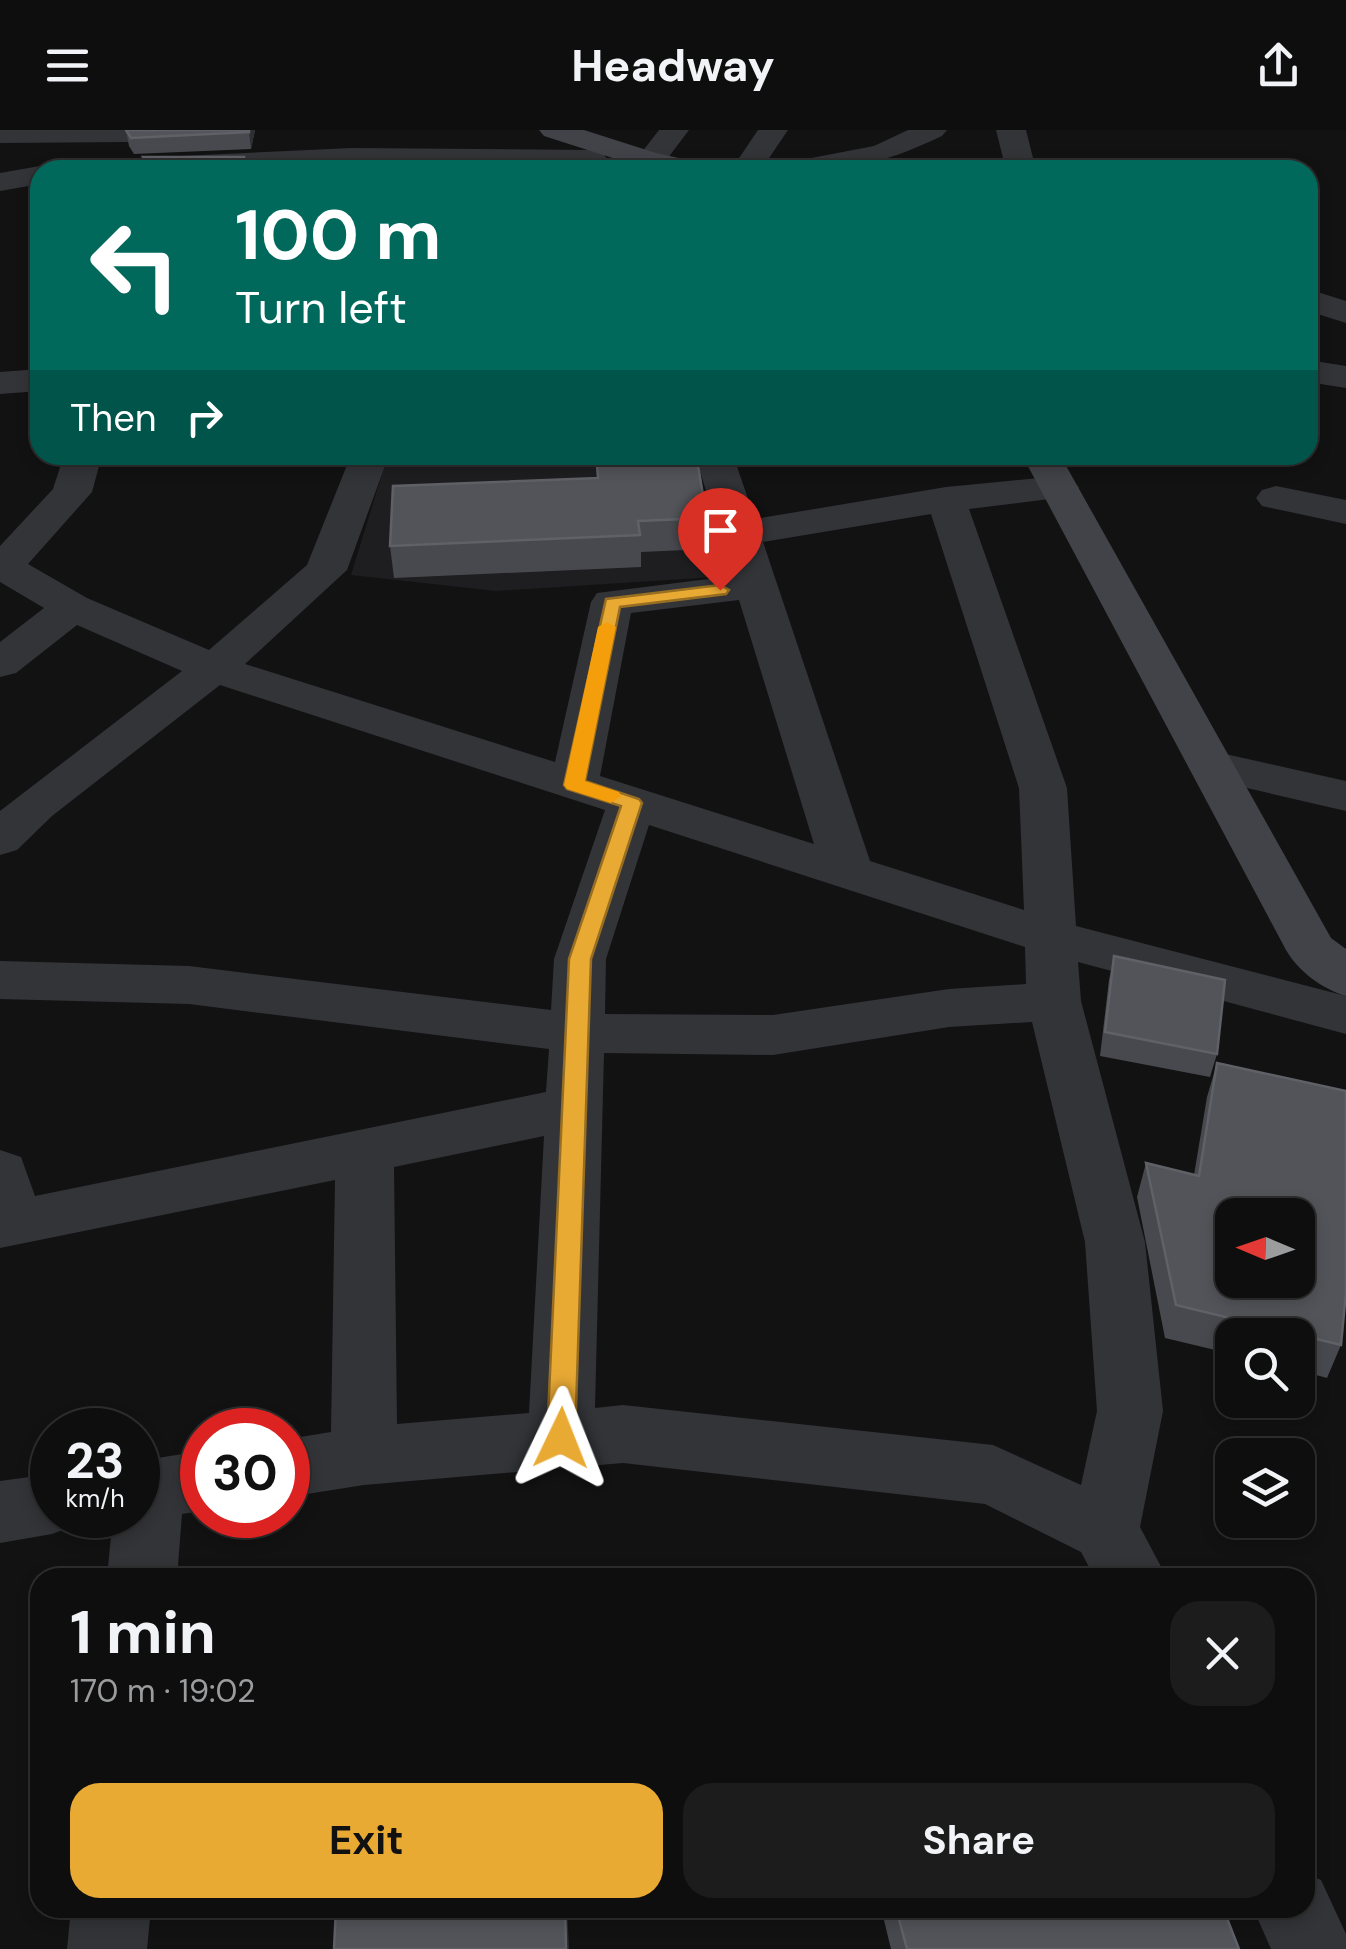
<!DOCTYPE html>
<html lang="en">
<head>
<meta charset="utf-8">
<style>
  :root { --surface:#0e0e0e; --page:#1c1c1c; --text:#f1f3f6; --muted:#9b9c9e; --line:#2e2e2e; --accent:#e9aa34 }
  body { margin:0; font-family:"DM Sans",sans-serif; background:var(--page); color:var(--text); height:100vh; display:flex; flex-direction:column; font-size:38px; white-space:nowrap }
  * { box-sizing:border-box; margin:0 }
  p { font-size:32px; color:var(--muted) }
  .icon { flex:none; width:55px; height:55px; fill:none; stroke:currentColor; stroke-width:2; stroke-linecap:round; stroke-linejoin:round }
  .map { position:relative; flex:1; overflow:hidden }
  .side { position:absolute; left:30px; top:1438px; width:1285px; height:350px; display:flex; flex-direction:column; background:var(--surface); border-radius:30px; box-shadow:0 5px 15px #0003,0 0 0 2px var(--line) }
  .side>* { flex:none }
  .banner { position:absolute; left:30px; top:30px; width:1288px; height:305px; border-radius:30px; box-shadow:0 5px 15px #0003,0 0 0 2px var(--line); background:#00695c; color:#fff; overflow:hidden }
  .needle { width:65px; rotate:272deg }
  .fabs { position:absolute; left:1215px; top:1068px; display:grid; gap:20px }
  .fabs a { display:grid; place-items:center; width:100px; height:100px; border-radius:20px; background:var(--surface); box-shadow:0 5px 15px #0003,0 0 0 2px var(--line); font-size:50px }
  .speed { position:absolute; left:30px; top:1278px; display:flex; gap:20px; font-size:50px; font-weight:700; text-align:center }
  .speed>* { display:grid; place-content:center; width:130px; height:130px; border-radius:50%; background:var(--surface); box-shadow:0 5px 15px #0003,0 0 0 2px var(--line); line-height:1 }
  .speed small { font-size:25px; font-weight:400 }
  .speed .limit { border:15px solid #d22; background:#fff; color:#111 }
  .pin { position:absolute; display:grid; place-items:center; width:85px; height:85px; color:#fff; margin:-102px -42px; border-radius:50% 50% 50% 0; rotate:-45deg; box-shadow:0 0 10px #0007 }
  .pin .icon { rotate:45deg }
  .me { position:absolute; width:110px; margin:-55px; rotate:2deg; stroke-linejoin:round; filter:drop-shadow(0 0 8px #0008) }
  .turn { display:flex; align-items:center; gap:35px; height:210px; padding:0 40px; font-size:45px }
  .turn .icon { width:130px; height:130px; stroke-width:2.5 }
  .turn b { display:block; font-size:70px; line-height:85px }
  .then { display:flex; align-items:center; height:95px; padding:0 40px; background:#0003; gap:20px; font-size:38px }
  .round { display:grid; place-items:center; flex:none; width:105px; height:105px; border-radius:30px; background:var(--page) }
  .headline { display:flex; align-items:center; justify-content:space-between; height:170px; padding:0 40px }
  h1 { font-size:60px; font-weight:700; line-height:75px }
  .button { display:flex; gap:20px; margin-top:auto; padding:20px 40px }
  .button a { flex:1; height:115px; border-radius:30px; background:var(--accent); color:#111; font-size:40px; font-weight:700; line-height:115px; text-align:center }
  .button a+a { background:var(--page); color:var(--text) }
  header { display:flex; justify-content:space-between; align-items:center; height:130px; padding:0 40px; background:var(--surface); font-size:45px; font-weight:700 }
  .map>svg:first-child { display:block }
</style>
</head>
<body>
<header><svg class="icon" aria-label="menu" viewBox="0 0 24 24"><path d="M4 6h16M4 12h16M4 18h16"/></svg>Headway<svg class="icon" aria-label="share" viewBox="0 0 24 24"><path d="M12 15V3M7 8l5-5 5 5M5 13v7h14v-7"/></svg></header>
<div class="map">
<svg width="1346" height="1819" viewBox="0 0 1346 1819">
  <rect width="100%" height="100%" fill="#121213"/>
  <path fill="#1e1e20" d="M388,325H688L732,446L496,461L351,445Z"/>
  <g fill="none" stroke-linecap="round" stroke-linejoin="round">
    <path fill="#333438" fill-rule="evenodd" d="M0,0H145L147,3L142,9L132,12L0,13Z
      M659,0H689L661,37H639L635,31Z
      M758,0H788L761,40H731Z
      M908,0H947L942,6C876,37 848,40 776,40L780,34L874,16Z
      M996,0H1026L1036,40H1006Z
      M352,18L592,20L603,23L607,29L603,35L592,38L59,40L63,34L74,31Z
      M40,36L52,40H40V54L0,61V43Z
      M1308,159L1346,171V193L1308,181Z
      M1308,230L1346,236V258L1308,252Z
      M40,239V261L0,264V242Z
      M64,325H102L92,362L28,434L87,468L209,520L307,435L351,325H389L347,440L245,534L555,632L591,472L597,463L732,446L695,325H733L755,389L946,357L1059,346L1073,350L1079,358L1073,366L969,379L1067,658L1076,796L1346,866V904L1078,832L1081,871L1145,1112L1163,1281L1140,1397L1167,1448H1095L1081,1422L985,1374L623,1333L364,1355L288,1367V1309L331,1302L335,1050L0,1118V1020L21,1027L35,1066L546,962L549,919L189,874L0,869V831L189,836L551,880L554,829L605,680L220,555L52,686L17,720L0,725V681L182,541L77,495L16,543L0,547V512L44,478L0,452V416L53,359ZM931,384L1019,658L1024,780L870,731L763,412ZM739,470L814,714L600,646L631,483ZM649,695L1025,817L1026,854L949,859L773,885L605,884L606,829ZM1032,892L1085,1112L1097,1281L1081,1355L993,1315L623,1275L595,1278L604,923L773,925L949,897ZM544,1006L529,1283L397,1294L394,1037Z
      M1276,356L1346,370V394L1262,376L1256,368L1262,360Z
      M1212,621L1346,651V681L1195,646L1188,636L1195,626Z
      M202,1321V1381L182,1384L177,1448H107L113,1385H138V1331Z
      M52,1344V1385H81L76,1395L52,1404L0,1413V1351Z
      M1305,1743L1321,1750L1346,1804V1819H1271L1253,1778H1305Z
      M71,1778H151L147,1819H67Z"/>
    <path fill="#414348" fill-rule="evenodd" d="M539,0H584L656,23L706,34L710,40H650L544,6Z
      M1022,325H1060L1331,808L1346,819V866C1321,858 1299,842 1286,820Z"/>
  </g>
  <path fill="#48494e" d="M126,0H255L251,19L134,24L129,16Z
    M393,356L707,388V419L641,422V437L394,448L390,416Z
    M1114,826L1217,924L1210,947L1100,926L1109,850Z
    M1217,933L1341,1215L1327,1248L1298,1240V1205H1232V1224L1165,1208L1137,1067L1146,1033L1194,1045L1207,967Z
    M881,1778H1223L1239,1819H891Z"/>
  <path fill="#2e2f32" d="M249,0H255L251,19L249,2Z
    M565,1778H567L569,1819H566Z"/>
  <path fill="#525459" stroke="#5f6167" stroke-width="2.5" fill-rule="evenodd" d="M126,0H249V2L131,8Z
    M143,27H244L243,35L270,32L272,40H151Z
    M697,330L707,388L638,391L640,405L390,416L393,356L598,348L597,335Z
    M1114,826L1225,850L1217,924L1105,902Z
    M1217,933L1346,961V1162L1341,1215L1176,1175L1146,1033L1199,1046ZM1232,1085H1298V1150H1232Z
    M336,1778H565L566,1819H334Z
    M896,1778H1223L1239,1819H907Z"/>
  <path fill="#e9aa34" stroke="#976e22" stroke-width="2.5" d="M720,455L729,460L726,464L620,477L585,651L639,669L642,673L591,829L575,1308L571,1316L561,1320L551,1316L547,1308L569,829L621,676L567,659L564,655L606,469Z"/>
  <path fill="#f59e0b" d="M607,492L616,497L585,651L619,662L621,666L611,673L567,659L564,655L598,497Z"/>
</svg>
<div class="fabs">
<a><svg class="needle" viewBox="-14 -14 28 28"><path d="M0-13l5 13h-10z" fill="#e53935"/><path d="M0 13l5-13h-10z" fill="#9b9c9e"/></svg></a>
<a><svg class="icon" aria-label="search" viewBox="0 0 24 24"><circle cx="10" cy="10" r="6"/><path d="M15 15l6 6"/></svg></a>
<a><svg class="icon" aria-label="layers" viewBox="0 0 24 24"><path d="M12 4l9 5-9 5-9-5zM3 14l9 5 9-5"/></svg></a>
</div>
<div class="speed"><div>23<small>km/h</small></div><div class="limit">30</div></div>
<div class="pin" style="left:720px;top:460px;background:#d93025"><svg class="icon" aria-label="arrive" viewBox="0 0 24 24"><path d="M6 21V4h12l-3 4 3 4H6"/></svg></div>
<svg class="me" style="left:561px;top:1308px" viewBox="-20 -20 40 40"><path d="M0-17L14 15 0 8-14 15z" fill="#e9aa34" stroke="#fff" stroke-width="4"/></svg>
<div class="banner">
<div class="turn"><svg class="icon" aria-label="left" viewBox="0 0 24 24"><path d="M17 20v-9H6M10 6l-5 5 5 5"/></svg><div><b>100 m</b>Turn left</div></div>
<div class="then">Then<svg class="icon" aria-label="right" viewBox="0 0 24 24"><path d="M7 20v-9h11M14 6l5 5-5 5"/></svg></div>
</div>
<section class="side">
<div class="headline"><div><h1>1 min</h1><p>170 m · 19:02</p></div><a class="round"><svg class="icon" aria-label="close" viewBox="0 0 24 24"><path d="M6 6l12 12M18 6L6 18"/></svg></a></div>
<div class="button"><a>Exit</a><a>Share</a></div>
</section>
</div>
</body>
</html>
